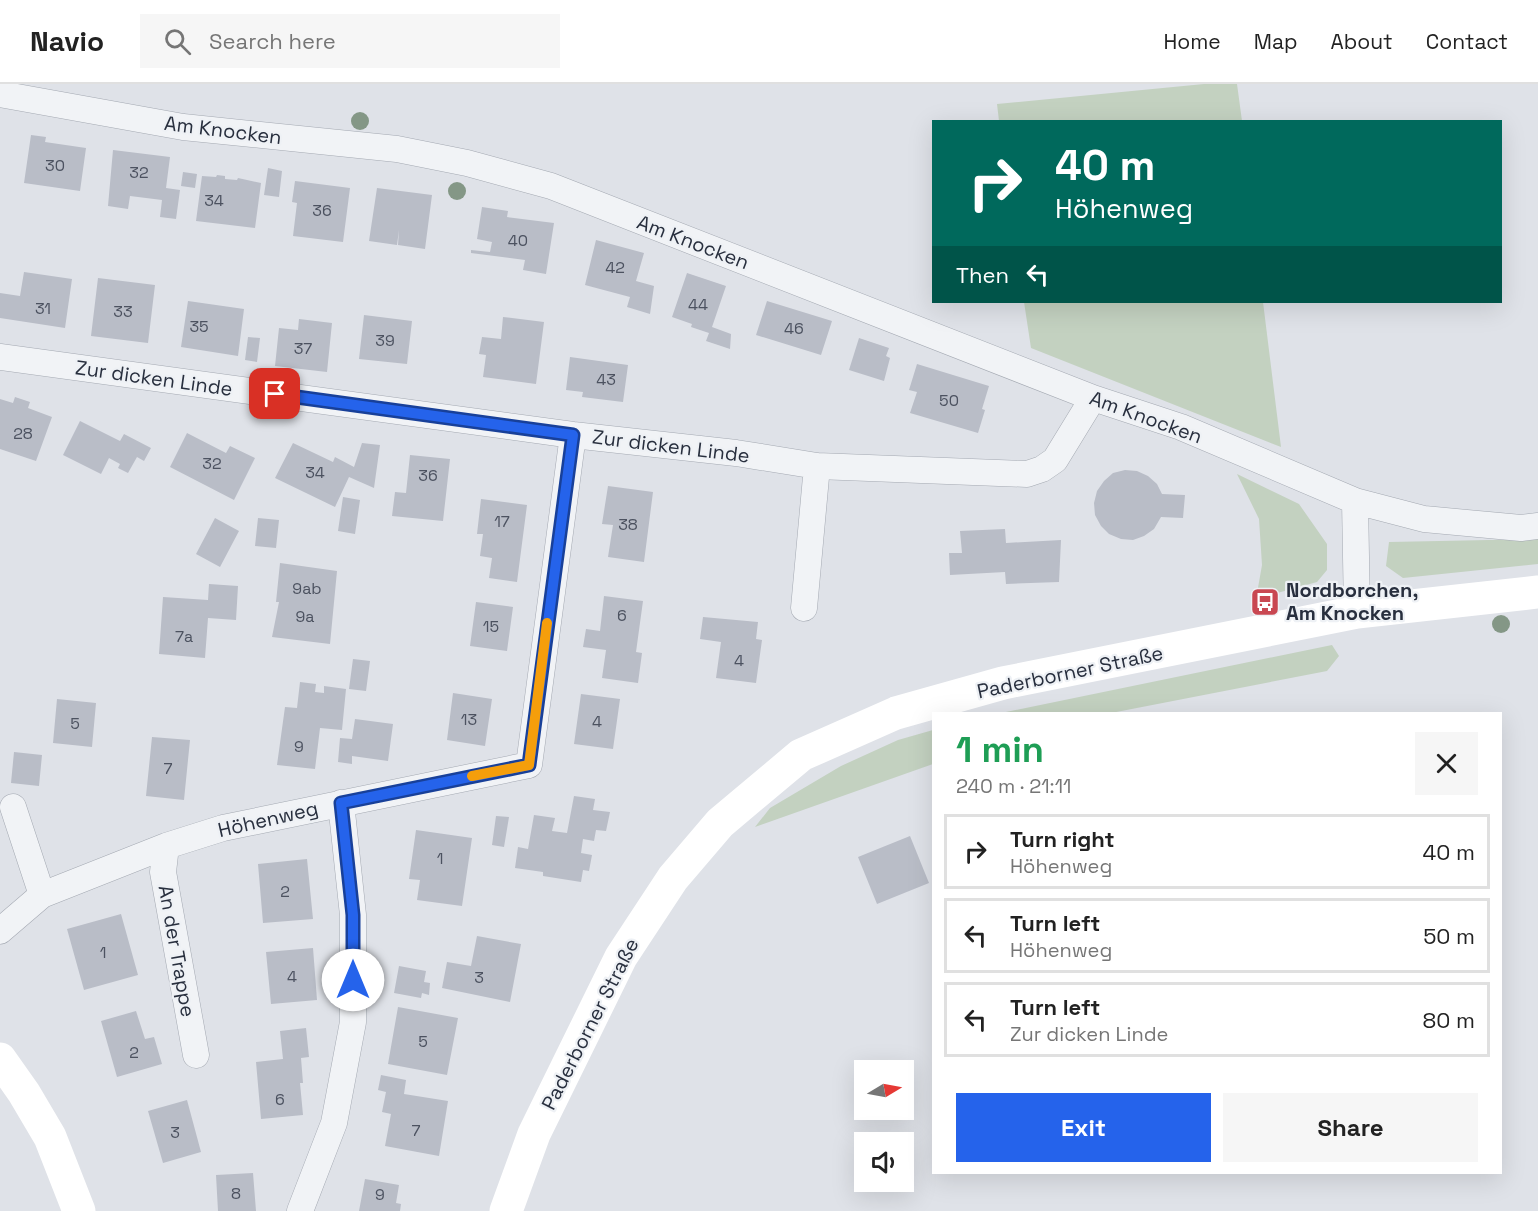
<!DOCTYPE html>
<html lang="en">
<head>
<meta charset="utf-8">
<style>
  :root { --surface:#fff; --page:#f6f6f6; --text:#222; --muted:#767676; --line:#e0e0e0; --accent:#2563eb }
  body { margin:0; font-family:"Space Grotesk",sans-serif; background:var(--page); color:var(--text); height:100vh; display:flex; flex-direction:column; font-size:22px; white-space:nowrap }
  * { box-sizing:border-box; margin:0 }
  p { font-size:20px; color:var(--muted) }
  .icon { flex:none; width:33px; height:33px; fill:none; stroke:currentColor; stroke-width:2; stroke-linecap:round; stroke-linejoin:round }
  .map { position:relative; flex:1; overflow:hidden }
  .side { position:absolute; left:932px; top:628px; width:570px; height:462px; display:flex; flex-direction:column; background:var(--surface); border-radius:0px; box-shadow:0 6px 24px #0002 }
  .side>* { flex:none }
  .guide { position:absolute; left:932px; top:36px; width:570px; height:183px; border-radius:0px; box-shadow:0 6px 24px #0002; background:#00695c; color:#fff; overflow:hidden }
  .needle { width:39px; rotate:80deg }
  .tools { position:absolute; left:854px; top:976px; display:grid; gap:12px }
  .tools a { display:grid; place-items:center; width:60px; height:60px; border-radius:0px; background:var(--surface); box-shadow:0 6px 24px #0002; font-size:30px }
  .pin { position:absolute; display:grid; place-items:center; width:51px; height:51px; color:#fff; margin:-26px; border-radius:12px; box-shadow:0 3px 9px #0006 }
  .me { position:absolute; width:66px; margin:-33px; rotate:0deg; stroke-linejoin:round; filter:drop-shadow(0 0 4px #0008) }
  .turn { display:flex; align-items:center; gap:21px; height:126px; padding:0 24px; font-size:27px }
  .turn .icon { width:78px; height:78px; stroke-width:2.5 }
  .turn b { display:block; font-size:42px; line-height:51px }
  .then { display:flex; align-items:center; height:57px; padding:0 24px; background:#0003; gap:12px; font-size:22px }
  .round { display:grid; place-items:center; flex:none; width:63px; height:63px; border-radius:0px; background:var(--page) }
  .overview { display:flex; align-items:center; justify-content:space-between; height:102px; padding:0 24px }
  h1 { font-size:36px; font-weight:700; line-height:45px; color:#1e9e55 }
  .action { display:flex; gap:12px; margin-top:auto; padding:12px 24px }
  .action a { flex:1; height:69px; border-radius:0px; background:var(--accent); color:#fff; font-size:24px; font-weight:700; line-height:69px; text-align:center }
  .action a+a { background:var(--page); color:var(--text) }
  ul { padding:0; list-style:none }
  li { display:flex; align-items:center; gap:18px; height:75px; margin:0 12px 9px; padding:0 12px; border:3px solid var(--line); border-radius:0px }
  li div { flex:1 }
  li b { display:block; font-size:22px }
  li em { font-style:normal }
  header { display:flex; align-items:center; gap:36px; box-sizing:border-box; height:84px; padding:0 30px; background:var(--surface); border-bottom:2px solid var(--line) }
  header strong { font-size:28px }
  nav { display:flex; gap:33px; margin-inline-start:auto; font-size:21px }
  .search { width:420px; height:54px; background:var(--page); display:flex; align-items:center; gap:15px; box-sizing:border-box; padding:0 21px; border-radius:0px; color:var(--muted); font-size:22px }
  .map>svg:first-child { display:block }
</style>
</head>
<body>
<header>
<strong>Navio</strong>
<div class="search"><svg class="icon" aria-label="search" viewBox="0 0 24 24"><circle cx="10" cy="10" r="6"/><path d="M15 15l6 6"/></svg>Search here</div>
<nav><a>Home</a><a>Map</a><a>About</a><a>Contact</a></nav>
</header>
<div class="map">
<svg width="1538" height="1127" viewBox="0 0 1538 1127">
  <rect width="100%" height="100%" fill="#dfe2e8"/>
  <path fill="#c3d1c0" d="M1204,0H1237L1242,37H999L997,20Z
    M1024,218H1263L1281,363L1031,264Z
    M1237,390L1299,420L1327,460V486L1317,498L1256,515L1262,481L1259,435Z
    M1538,455V480L1403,494L1386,482L1389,458Z
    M1332,561L1339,572L1327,587L1106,630H996Z
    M933,646V680L755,743L770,724L841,682L898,656Z"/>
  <path fill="#b9bdc7" d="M31,51L46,53L45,58L86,64L80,107L24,99Z
    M113,66L170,73L166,104L180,106L176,135L160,133L162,116L130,112L128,125L108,122Z
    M268,84L282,87L279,113L264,111Z
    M183,88L197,90L195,104L181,102Z
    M217,91L225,92V95L237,96L238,94L261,99L255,144L196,137L202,92L216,93Z
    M295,97L350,104L343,158L293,152L297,119L292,118Z
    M377,104L432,111L425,165L398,161L399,146L397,161L369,157Z
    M482,123L508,127L507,133L554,139L546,190L523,186L525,176L471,169V166L490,168L492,158L477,155Z
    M596,156L644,169L636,197L654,202L650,230L627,223L630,213L585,201Z
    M24,188L72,195L65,244L0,234V209L20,212Z
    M687,189L726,202L712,243L731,250L730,265L706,257L709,249L691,243L692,240L672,233Z
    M98,194L155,201L148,259L91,252Z
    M188,217L244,225L238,272L181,263Z
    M767,217L832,237L821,271L756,251Z
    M364,231L412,237L407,280L359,275Z
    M503,233L544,238L536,300L483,293L486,271L479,270L482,253L501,255Z
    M299,235L332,239L327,288L275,282L279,244L298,246Z
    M248,253L260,254L257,278L245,276Z
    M859,254L889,264L886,272L890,274L884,297L849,286Z
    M570,273L628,281L623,318L582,313L583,308L566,306Z
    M917,280L989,302L982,325L985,326L978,349L910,329L917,308L909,306Z
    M15,313L30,318L28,324L52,333L36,377L0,365V315L13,319Z
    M80,337L120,357L124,350L151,364L144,377L137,373L128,389L118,384L120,380L109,374L101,390L63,371Z
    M187,349L226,369L230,362L255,374L234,416L170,383Z
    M293,359L333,378L335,373L354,383L362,359L380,361L374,404L349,393L335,423L275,394Z
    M410,371L450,375L443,437L392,432L395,408L406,409Z
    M1125,386L1137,387L1148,392L1157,400L1162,410L1185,411L1183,434L1161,433L1154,445L1144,452L1133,456L1121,455L1109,450L1101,442L1095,431L1094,419L1097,407L1104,397L1113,389Z
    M608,402L653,408L644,478L608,473L613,441L602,440Z
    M343,413L360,416L355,450L338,447Z
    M481,415L527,421L517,498L489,494L492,474L480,472L483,450H477Z
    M215,434L239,447L220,483L196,470Z
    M258,434L279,436L276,464L255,462Z
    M1005,445L1006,459L1061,456L1059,498L1006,500L1005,488L950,491L949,469H962L960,447Z
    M280,479L337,487L330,560L272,553L279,518H276Z
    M209,500L238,502L236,536L208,534L205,574L159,570L163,513L208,516Z
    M604,512L643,517L636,568L642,569L638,599L602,594L606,566L583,563L586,545L600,547Z
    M476,518L513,523L507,567L470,562Z
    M703,533L758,538L756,555L762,556L756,599L716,594L721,558L700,555Z
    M353,575L370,577L366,607L349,605Z
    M300,598L316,600L315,608L324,609V602L346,605L342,646L320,644L315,685L277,681L285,623L297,624Z
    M453,609L492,615L485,662L447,656Z
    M581,610L620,615L613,665L574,660Z
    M57,615L96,619L92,663L53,659Z
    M355,635L393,640L388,677L352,672V680L338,678L340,654L352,655Z
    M152,653L190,656L184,716L146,712Z
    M14,668L42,671L39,702L11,699Z
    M574,712L595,715L593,726L610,728L606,747L596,746L594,757L583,755L581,769L592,771L589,787L583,786L581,798L543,792V788L515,784L518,763L528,765L534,731L555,734L552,747L567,749Z
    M496,732L509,733L504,763L492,761Z
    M416,746L472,754L462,822L417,816L420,796L409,795Z
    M910,752L929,799L877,820L858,773Z
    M307,775L313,835L263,839L258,780Z
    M121,830L138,891L84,906L67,845Z
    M477,852L521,860L510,918L442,904L447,878L471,882Z
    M313,864L317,916L271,920L266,868Z
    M399,882L426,887L424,898L430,899L429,911L422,909L421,914L394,909Z
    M398,923L458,934L447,991L388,980Z
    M136,927L145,955L154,953L162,980L117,993L101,937Z
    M306,944L309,973L301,974L303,999H300L303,1031L261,1035L256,978L283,975L280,947Z
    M381,991L406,996L404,1010L448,1017L439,1072L385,1062L391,1030L382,1028L386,1008L378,1006Z
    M187,1016L201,1068L163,1079L148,1027Z
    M253,1089L256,1127H218L216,1091Z
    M365,1095L399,1101L396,1119L401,1120L400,1127H359Z"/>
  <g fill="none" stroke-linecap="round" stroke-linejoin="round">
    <g stroke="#a4a9b2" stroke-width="27">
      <path id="minor" d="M0,10L183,43L397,65L467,79L551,102L1093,314L1181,343L1355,417L1424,435L1521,444L1538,442
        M0,273L573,351L736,369L817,382L1027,390L1042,385L1055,376L1093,314
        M1355,417L1357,528
        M804,524L817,382
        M13,723L42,811
        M166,762L163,788L196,971
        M0,847L42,811L166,762L223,744L529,681L573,351
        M300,1127L334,1039L353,938V831L341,719"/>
    </g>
    <use href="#minor" stroke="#f1f3f6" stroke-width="26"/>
    <path stroke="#fff" stroke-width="33" d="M0,975L24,1009L50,1053L79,1127
      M506,1127L534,1050L621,873L673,794L720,739L801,671L896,629L1003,599L1357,528L1538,508"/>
  </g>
  <g fill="#849786">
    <circle cx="360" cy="37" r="9"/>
    <circle cx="457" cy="107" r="9"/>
    <circle cx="1501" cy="540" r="9"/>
  </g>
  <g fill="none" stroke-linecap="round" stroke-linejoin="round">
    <g stroke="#184099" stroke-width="15">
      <path id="route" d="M275,310L573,351L529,681L341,719L353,831V896"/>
    </g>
    <use href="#route" stroke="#2563eb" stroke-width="10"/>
    <path stroke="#f59e0b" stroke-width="10" d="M472,692L529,681L547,539"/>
  </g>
  <defs>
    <g id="bus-square" transform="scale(1.5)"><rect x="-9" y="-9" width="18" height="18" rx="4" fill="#c94852" stroke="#eef1f5"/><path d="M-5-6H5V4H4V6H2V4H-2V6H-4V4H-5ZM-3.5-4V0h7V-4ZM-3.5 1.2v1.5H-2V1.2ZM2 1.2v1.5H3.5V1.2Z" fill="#fff"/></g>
  </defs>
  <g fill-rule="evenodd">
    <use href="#bus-square" x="1265" y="518"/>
  </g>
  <g text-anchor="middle" stroke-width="4.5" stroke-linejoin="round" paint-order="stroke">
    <g font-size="16" fill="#4c5260">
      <text x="55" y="87">30</text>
      <text x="139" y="94">32</text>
      <text x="214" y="122">34</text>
      <text x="322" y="132">36</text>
      <text x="518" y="162">40</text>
      <text x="615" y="189">42</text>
      <text x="698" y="226">44</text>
      <text x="43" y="230">31</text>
      <text x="123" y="233">33</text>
      <text x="199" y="248">35</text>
      <text x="794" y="250">46</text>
      <text x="385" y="262">39</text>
      <text x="303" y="270">37</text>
      <text x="606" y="301">43</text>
      <text x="949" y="322">50</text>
      <text x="23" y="355">28</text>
      <text x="212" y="385">32</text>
      <text x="315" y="394">34</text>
      <text x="428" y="397">36</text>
      <text x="502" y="443">17</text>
      <text x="628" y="446">38</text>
      <text x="307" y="510">9ab</text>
      <text x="622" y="537">6</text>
      <text x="305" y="538">9a</text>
      <text x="491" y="548">15</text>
      <text x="184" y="558">7a</text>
      <text x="739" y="582">4</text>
      <text x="469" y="641">13</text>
      <text x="597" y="643">4</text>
      <text x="75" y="645">5</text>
      <text x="299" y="668">9</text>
      <text x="168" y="690">7</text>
      <text x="440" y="780">1</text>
      <text x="285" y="813">2</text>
      <text x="103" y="874">1</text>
      <text x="292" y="898">4</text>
      <text x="479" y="899">3</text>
      <text x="423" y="963">5</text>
      <text x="134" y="974">2</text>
      <text x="280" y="1021">6</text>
      <text x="416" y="1052">7</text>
      <text x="175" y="1054">3</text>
      <text x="236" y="1115">8</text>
      <text x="380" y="1116">9</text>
    </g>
    <g font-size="20" fill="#282f3e" stroke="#eef1f5">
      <text transform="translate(223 46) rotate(7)" y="7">Am Knocken</text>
      <text transform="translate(693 158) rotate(21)" y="7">Am Knocken</text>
      <text transform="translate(154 294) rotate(8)" y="7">Zur dicken Linde</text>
      <text transform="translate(1146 333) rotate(20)" y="7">Am Knocken</text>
      <text transform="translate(671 362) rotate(7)" y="7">Zur dicken Linde</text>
      <text transform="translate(1070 588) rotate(-12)" y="7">Paderborner Straße</text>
      <text transform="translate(268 735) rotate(-13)" y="7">Höhenweg</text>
      <text transform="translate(177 867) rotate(80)" y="7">An der Trappe</text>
      <text transform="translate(590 940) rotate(-63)" y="7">Paderborner Straße</text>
    </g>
    <g font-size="20" font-weight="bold" fill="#282f3e" stroke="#eef1f5" text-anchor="start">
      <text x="1286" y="513">Nordborchen,<tspan x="1286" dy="23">Am Knocken</tspan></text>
    </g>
  </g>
</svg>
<div class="tools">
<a><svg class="needle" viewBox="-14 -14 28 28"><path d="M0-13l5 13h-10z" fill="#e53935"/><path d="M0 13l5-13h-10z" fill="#767676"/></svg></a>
<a><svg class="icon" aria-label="sound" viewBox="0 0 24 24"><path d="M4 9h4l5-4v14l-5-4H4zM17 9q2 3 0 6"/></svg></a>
</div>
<div class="pin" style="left:275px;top:310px;background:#d93025"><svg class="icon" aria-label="arrive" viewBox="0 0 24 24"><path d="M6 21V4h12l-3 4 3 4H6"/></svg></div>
<svg class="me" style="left:353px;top:896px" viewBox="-20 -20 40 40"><circle r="19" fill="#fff"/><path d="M0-13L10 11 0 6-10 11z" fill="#2563eb"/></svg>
<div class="guide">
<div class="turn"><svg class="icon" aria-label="right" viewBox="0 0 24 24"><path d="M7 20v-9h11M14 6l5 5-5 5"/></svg><div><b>40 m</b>Höhenweg</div></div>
<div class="then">Then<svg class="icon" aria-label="left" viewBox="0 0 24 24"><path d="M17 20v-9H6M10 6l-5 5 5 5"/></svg></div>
</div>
<section class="side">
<div class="overview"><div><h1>1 min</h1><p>240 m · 21:11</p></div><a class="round"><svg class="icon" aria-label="close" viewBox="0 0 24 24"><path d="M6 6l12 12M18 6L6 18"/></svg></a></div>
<ul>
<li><svg class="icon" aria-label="right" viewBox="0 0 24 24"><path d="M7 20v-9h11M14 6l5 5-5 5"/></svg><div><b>Turn right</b><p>Höhenweg</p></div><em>40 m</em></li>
<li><svg class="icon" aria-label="left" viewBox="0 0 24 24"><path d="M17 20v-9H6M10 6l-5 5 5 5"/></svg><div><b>Turn left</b><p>Höhenweg</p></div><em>50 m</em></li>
<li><svg class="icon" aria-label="left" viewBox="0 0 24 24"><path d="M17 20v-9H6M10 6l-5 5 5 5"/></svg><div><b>Turn left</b><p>Zur dicken Linde</p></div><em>80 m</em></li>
</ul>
<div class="action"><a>Exit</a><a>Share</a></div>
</section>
</div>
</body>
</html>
